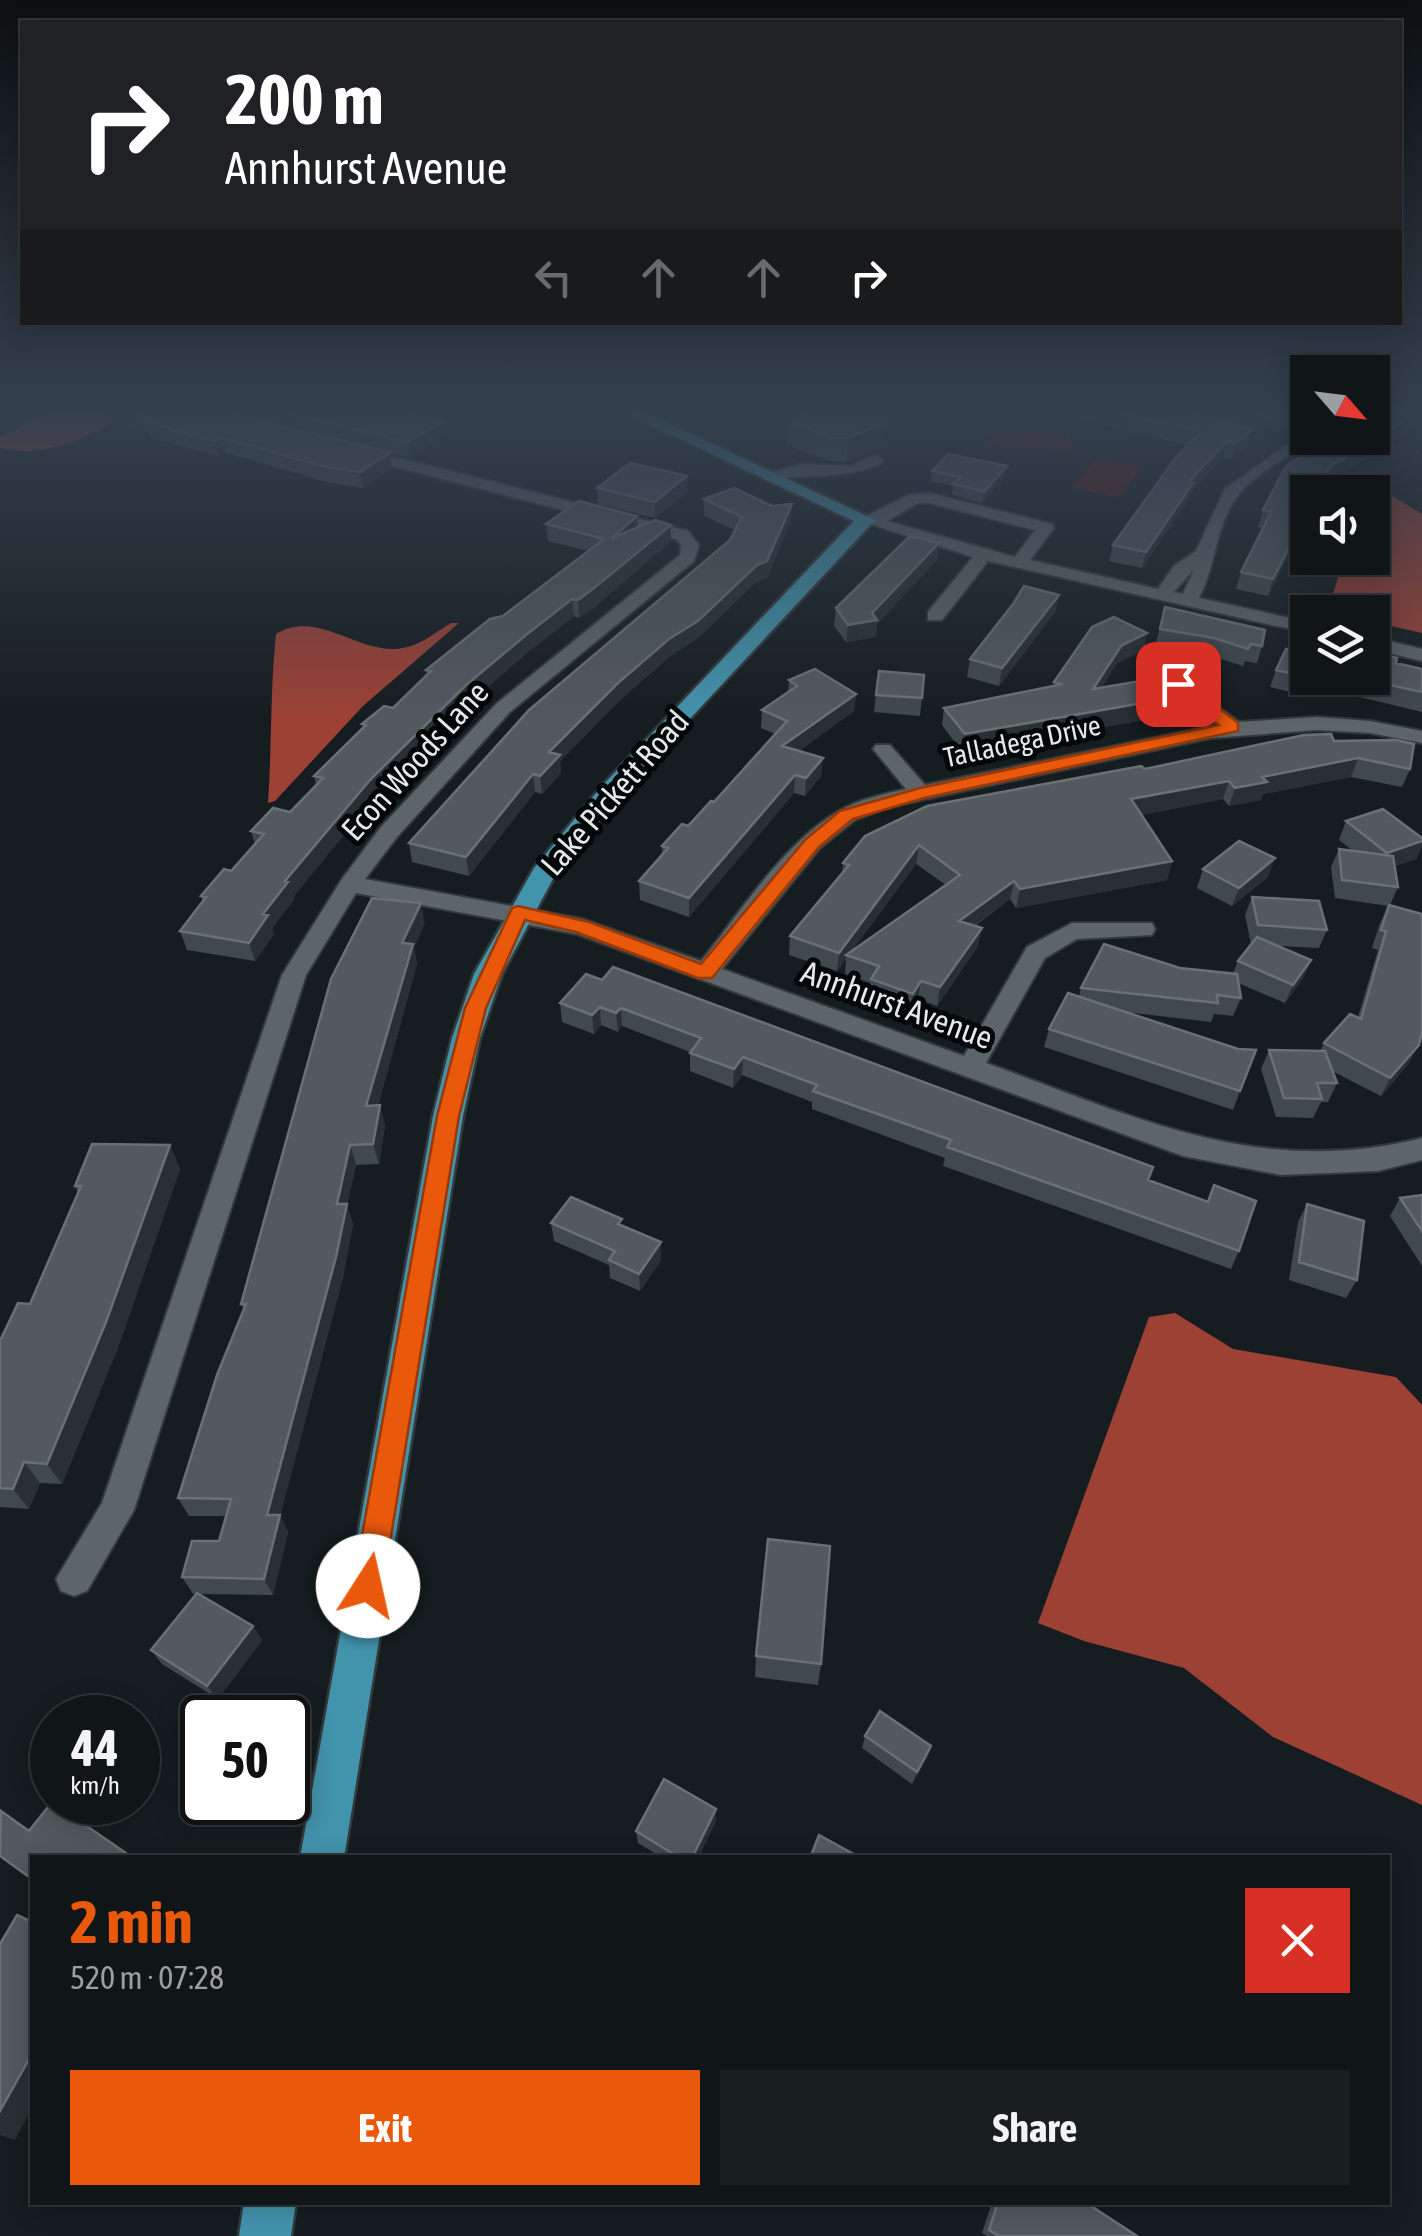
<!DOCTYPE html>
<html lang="en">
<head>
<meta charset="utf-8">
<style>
  :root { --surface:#101618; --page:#191f21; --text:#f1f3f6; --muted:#9c9fa2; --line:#303537; --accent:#ea580c }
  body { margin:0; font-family:"Asap Condensed",sans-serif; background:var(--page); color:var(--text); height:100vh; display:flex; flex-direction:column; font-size:38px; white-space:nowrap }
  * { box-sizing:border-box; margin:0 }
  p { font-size:32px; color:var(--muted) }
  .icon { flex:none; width:55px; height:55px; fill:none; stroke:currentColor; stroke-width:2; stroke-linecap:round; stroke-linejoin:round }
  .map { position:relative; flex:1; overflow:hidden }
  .details { position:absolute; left:30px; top:1855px; width:1360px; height:350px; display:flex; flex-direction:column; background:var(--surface); border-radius:0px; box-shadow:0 5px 25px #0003,0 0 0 2px var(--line) }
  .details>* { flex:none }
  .banner { position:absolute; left:20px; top:20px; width:1382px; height:305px; border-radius:0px; box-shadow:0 5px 25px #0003,0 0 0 2px var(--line); background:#202124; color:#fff; overflow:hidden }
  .needle { width:65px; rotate:118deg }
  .tools { position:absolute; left:1290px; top:355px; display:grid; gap:20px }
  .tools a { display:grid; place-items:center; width:100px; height:100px; border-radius:0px; background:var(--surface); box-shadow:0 5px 25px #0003,0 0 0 2px var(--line); font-size:50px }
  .speed { position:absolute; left:30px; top:1695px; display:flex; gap:20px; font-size:50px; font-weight:700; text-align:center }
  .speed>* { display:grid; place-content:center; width:130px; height:130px; border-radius:50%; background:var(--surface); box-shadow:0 5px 25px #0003,0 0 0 2px var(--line); line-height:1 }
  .speed small { font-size:25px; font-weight:400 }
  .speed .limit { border:5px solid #111; border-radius:15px; background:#fff; color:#111 }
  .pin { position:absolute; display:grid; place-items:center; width:85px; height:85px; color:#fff; margin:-42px; border-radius:20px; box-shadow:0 5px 15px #0006 }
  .me { position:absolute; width:110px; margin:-55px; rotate:10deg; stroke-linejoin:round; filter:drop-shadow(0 0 8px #0008) }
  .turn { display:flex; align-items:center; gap:35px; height:210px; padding:0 40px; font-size:45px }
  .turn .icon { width:130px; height:130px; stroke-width:2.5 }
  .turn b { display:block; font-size:70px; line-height:85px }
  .lanes { display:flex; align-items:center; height:95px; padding:0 40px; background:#0003; justify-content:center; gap:50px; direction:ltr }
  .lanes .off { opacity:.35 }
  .round { display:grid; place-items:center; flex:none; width:105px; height:105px; border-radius:0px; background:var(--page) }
  .head { display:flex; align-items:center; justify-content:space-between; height:170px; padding:0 40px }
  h1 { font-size:60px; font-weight:700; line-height:75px; color:var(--accent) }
  .cta { display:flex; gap:20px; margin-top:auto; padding:20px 40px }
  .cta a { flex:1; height:115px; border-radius:0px; background:var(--accent); color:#fff; font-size:40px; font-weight:700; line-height:115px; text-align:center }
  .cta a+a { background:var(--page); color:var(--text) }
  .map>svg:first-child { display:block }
</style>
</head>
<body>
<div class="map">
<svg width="1422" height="2236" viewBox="0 0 1422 2236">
  <rect width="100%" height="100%" fill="#151d20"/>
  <path fill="#56160f" d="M986,430L1069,433L1072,450L988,446Z
    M1097,458L1142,467L1119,498L1072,487Z"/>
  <path fill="#9d4135" d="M50,411L125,415C91,438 42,459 0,448V437Z
    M1374,485L1422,514V633L1373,622L1372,612H1338L1329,607L1344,558H1372V492H1369Z
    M451,623H459L363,706L275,801L268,803C272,746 270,690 276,634C318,608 359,656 403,648C421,645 436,632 451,623Z
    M1175,1313L1233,1349L1396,1377L1422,1405V1805L1273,1737L1184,1668L1084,1641L1038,1623L1149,1317Z"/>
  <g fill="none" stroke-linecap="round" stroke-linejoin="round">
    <g stroke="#34393c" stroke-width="4">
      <path id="minor" d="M1308,430V438H1313C1293,453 1252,476 1238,495C1215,526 1216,566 1199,598L1308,622V633L988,561L942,620H928V612L973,557L858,520L909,495L929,493L1052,524L1054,528L1030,560L1158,589L1174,566L1196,551L1225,489ZM918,503H929L1035,530L1015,557L887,521ZM1194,569L1183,594L1174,592Z
        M358,448L688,531L699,545L694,561L510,712L397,837L365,879L582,919L701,961C739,914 785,841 839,811C859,799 884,794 906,789L873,749L876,745H890L925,785L1217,725L1171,689L1168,685L1178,679L1239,722L1317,717L1370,721L1422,731V743L1370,733L1317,730L1211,738L888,807L855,820L820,848L722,969L964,1056L1027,947L1072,923H1152L1155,929L1152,935L1077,939L1045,958L986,1063C1137,1117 1259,1179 1422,1138V1160L1378,1171L1281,1175L1183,1156L577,934L356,893L306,975L134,1510L87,1591L74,1596L61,1591L56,1579L102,1503L282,975L342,879L381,827L496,704L680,555L681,545L676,539L353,456V450Z
        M876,455L884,460L882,463C843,481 810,472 768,481L760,476L800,464L850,466Z
        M1372,637L1422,649V661L1372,649Z"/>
    </g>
    <g stroke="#34393c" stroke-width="5">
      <path id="major" d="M612,407H633L875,520L617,797L554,877L502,974L480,1038L463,1116L344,1858H300L433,1116L452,1038L474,974L534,868L601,787L854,521Z
        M244,2202H296L291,2236H239Z"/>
    </g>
    <path stroke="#656c6e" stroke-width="2.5" stroke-dasharray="1 5" stroke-linecap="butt" d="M1382,442L1422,454"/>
    <use href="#minor" fill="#5c666a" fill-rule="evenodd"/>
    <use href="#major" fill="#4293ac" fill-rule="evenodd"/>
  </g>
  <path fill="#40494d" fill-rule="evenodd" d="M136,407H383L445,436L411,458L358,445L390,453L392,469L363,488L330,483L226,453L220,457L149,437L148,432L130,428L125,412Z
    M1045,407H1304L1291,415L1287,429L1273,426L1265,432L1253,429L1249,444L1231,459L1223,457L1191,492L1189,499L1142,568L1109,561L1113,545L1188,445L1059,415Z
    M788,421L886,444L846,462L829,461L787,445Z
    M1371,456L1308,492V516L1268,596L1236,589L1241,572L1263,528L1258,527L1263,510Z
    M932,471L1006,476L982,503L952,495L953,486L931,481Z
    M597,488L687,492L655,518L598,504Z
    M704,499L791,520L767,578L756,582L698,638L669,657L619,701L560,761L561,773L542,794L535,792L469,876L412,862L409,843L730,540L735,530L704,516Z
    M546,524L637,528L671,541L596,606L579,618L574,616L528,652L468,704L374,798L293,897L294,900L272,928L274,934L255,961L187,950L180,931L203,902L201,896L231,871L255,844L251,831L290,812L316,785L314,776L363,728L362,724L393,708L427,676L426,670L503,616L588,551L548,541Z
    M939,543L937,560L877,624L876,637L846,642L834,626L836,608Z
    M1059,595L1055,612L999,686L967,677L970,659Z
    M1165,607L1262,646L1257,663L1245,661L1243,666L1209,655L1155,647Z
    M1147,633L1143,650L1116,664L1101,688L1155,718L962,752L942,725L944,708L1053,686L1054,682Z
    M1396,663L1422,669V712L1347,694L1353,678H1372Z
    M1276,670L1308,678H1315L1307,696L1270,687Z
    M924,675L920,716L874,712L876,695Z
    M789,680L856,694L854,711L799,751L823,758L821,776L805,796L794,793L689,917L640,900L639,881L662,855V846L714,802L775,734L761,728L762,710L788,692Z
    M1334,741L1410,769L1402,787L1351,777L1263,794L1261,800L1229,806L1223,799L1141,815L1172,861L1167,880L1016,908L1010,899L975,926L978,946L937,1006L918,999L910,1012L869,998L870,983L845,974L846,959L837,971L789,955L790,936L842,873L843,863L1145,769ZM916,864L946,885L851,952Z
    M1346,821L1422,838V846L1416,859L1395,866L1398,887L1390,905L1409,1063L1381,1096L1332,1071L1337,1083L1328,1102H1321L1313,1118L1276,1117L1261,1069L1269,1050L1320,1051L1324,1043L1358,1017L1378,950L1372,948L1380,923L1388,906L1335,898L1331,867L1339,849L1352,850L1339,840Z
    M1203,869L1268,877L1232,906L1197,888Z
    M1252,897L1327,930L1319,948L1278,946L1311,960L1303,978L1285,1003L1238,983L1241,998L1233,1016L1214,1014L1211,1022L1125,1012L1240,1091L1233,1110L1044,1047L1049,1029L1079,996L1081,988L1180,968L1233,973L1238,961L1251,944L1245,915Z
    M425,923L414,948L417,964L378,1105H380L385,1126L379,1164L356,1165L347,1205L353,1224L343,1277L280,1516L288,1532L273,1595L199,1594L253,1626L262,1640L218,1699L162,1664L151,1650L196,1594H193L182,1577L219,1541L226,1516H189L178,1498L244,1310L241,1304Z
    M586,974L1207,1202L1214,1185L1239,1251L1231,1269L943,1166L945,1158L812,1109V1102L742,1075L733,1088L690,1071V1052L622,1026L618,1032L601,1025L594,1034L562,1022L560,1003Z
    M170,1145L180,1169L119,1345L62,1484L40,1483L29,1509L0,1507V1341L30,1304L78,1193L75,1186Z
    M1422,1195V1266L1390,1216L1400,1198Z
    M1307,1204L1357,1280L1346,1298L1289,1280L1298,1222Z
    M551,1223L622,1225L661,1260L640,1291L610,1278L609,1265L554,1241Z
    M756,1656L821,1664L818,1685L755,1677Z
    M865,1736L931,1746L927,1758L912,1784L862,1748Z
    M716,1809V1821L698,1858H663L638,1843L636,1831Z
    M992,2202H1085L1137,2236H987L982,2233Z"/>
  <path fill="#283034" d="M1289,407H1304L1291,415Z
    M1422,408V419L1371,456L1324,483L1319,492H1316L1329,467Z
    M1277,411L1273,426L1265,432L1270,417Z
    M443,421L445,436L411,458L408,442Z
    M888,421L886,444L846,462L848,438Z
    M1254,429L1249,444L1231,459L1235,443Z
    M222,438L226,453L220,457L215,441Z
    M1227,441L1223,457L1191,492L1189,499L1142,568L1146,552L1189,482Z
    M390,453L392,469L363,488L360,472Z
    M1007,466L1006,476L982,503L984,492Z
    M687,476V492L655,518V502Z
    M792,504L791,520L767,578L756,582L698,638L669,657L619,701L560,761L561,773L542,794L540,776L549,752Z
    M1308,510V516L1268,596L1273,579Z
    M637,516L638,532L612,538Z
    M671,525V541L596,606L579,618L578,600Z
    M939,543L937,560L877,624L876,637L846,642L848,625L872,613Z
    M1059,595L1055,612L999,686L1002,668Z
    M572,599L574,616L528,652L468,704L374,798L293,897L294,900L272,928L274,934L255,961L249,943L263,914L285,881L370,780L465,686L526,635Z
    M1147,633L1143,650L1116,664L1089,707L1093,689L1121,646Z
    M856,694L854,711L781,764L782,746Z
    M1160,700L1155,718L962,752L965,734Z
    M823,758L821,776L805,796L806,778Z
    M1358,758L1351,777L1263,794L1261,800L1229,806L1235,788L1262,777Z
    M533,774L535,792L469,876L466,857Z
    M795,775L794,793L689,917V898Z
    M1229,781L1223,799L1126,818L1131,799Z
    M1422,841V846L1416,859L1378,872L1387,853Z
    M919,845L916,864L848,956L846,955V959L837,971L839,953Z
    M1275,858L1268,877L1232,906L1239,888Z
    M1172,861L1167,880L1016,908L1020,889Z
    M1014,881L1010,899L956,939L959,921Z
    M421,903L425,923L414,948L417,964L372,1126L366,1106L402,943Z
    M982,928L978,946L937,1006L940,987Z
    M1311,960L1303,978L1285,1003L1293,985Z
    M921,981L918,999L910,1012L913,994Z
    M600,1007L601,1025L594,1034L592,1015Z
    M621,1008L622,1026L618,1032L616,1013Z
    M1419,1045L1409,1063L1381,1096L1390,1078Z
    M743,1057L742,1075L733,1088L734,1069Z
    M380,1105L385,1126L379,1164L373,1144Z
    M170,1145L180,1169L119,1345L62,1484L47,1464Z
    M350,1145L356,1165L347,1205L353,1224L343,1277L280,1516L288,1532L273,1595L264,1579L267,1515Z
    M661,1242V1260L640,1291L639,1274Z
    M24,1462L40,1483L29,1509L13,1489Z
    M253,1626L262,1640L218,1699L207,1686Z
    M931,1746L927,1758L912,1784L917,1772Z
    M716,1809V1821L698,1858H692Z
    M32,2054V2108L15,2140L0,2135V2111Z"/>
  <path fill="#525a5e" stroke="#697174" stroke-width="2.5" d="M136,407H206L390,453L360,472L327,467L222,438L215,441L177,431L145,421L151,418L125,412Z
    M257,407H383L443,421L408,442Z
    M822,407H839L888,421L848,438H831L788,421Z
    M1092,407H1164L1254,429L1235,443L1227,441L1189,482L1193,483L1146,552L1113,545L1177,456L1201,432Z
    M1227,407H1291V414L1277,411L1270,417Z
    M1377,407L1422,408L1376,440L1329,467L1316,492H1308V510L1273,579L1241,572L1271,512L1263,510L1286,466L1330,438H1372V410Z
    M948,454L1007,466L984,492L953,484L961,477L932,471Z
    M630,463L687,476L655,502L597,488Z
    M734,488L772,506L792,504L767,561L757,565L698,621L669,639L618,683L549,752L560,755L540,776L533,774L466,857L409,843L529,710L730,540L742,517L704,499Z
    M579,501L637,516L612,538L655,520L671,525L594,588L578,600L572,599L526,635L465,686L370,780L285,881L288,882L263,914L268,915L249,943L180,931L206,897L201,896L224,869L231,871L264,834L251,831L273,808L290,812L323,778L314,776L366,725L362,724L384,706L393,708L431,671L426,670L490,619L503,616L604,539L546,524Z
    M910,536L939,543L872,613L877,620L848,625L836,608Z
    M1024,586L1059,595L1002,668L970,659L1013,604Z
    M1165,607L1265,630L1262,646L1251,644L1248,649L1214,638L1160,629Z
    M1114,617L1147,633L1121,646L1093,689L1140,681L1160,700L965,734L944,708L1063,684L1054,682L1092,627Z
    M1286,649L1308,654V677L1276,670Z
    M1372,653L1397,658L1396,663L1422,669V692L1357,678H1372Z
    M815,669L856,694L782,746L823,758L806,778L795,775L689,898L639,881L668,848L662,846L682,824L688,826L711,801L714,802L787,721L762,710L797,686L789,680Z
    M879,671L924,675L922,698L876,695Z
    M1331,734L1334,741L1396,740L1414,744L1410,769L1358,758L1262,777L1267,782L1235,788L1229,781L1131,799L1172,861L1020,889L1014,881L959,921L982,928L940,987L921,981L913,994L871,979L879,966L846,955L960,875L919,845L839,953L790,936L849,865L843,863L865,836L927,806L1141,766L1145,769L1304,735Z
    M1383,809L1422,838V841L1387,853L1346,821Z
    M1239,841L1275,858L1239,888L1203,869Z
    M1339,849L1393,856L1398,887L1342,880Z
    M1252,897L1319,901L1327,930L1258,925Z
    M372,898L421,903L402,943L413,944L366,1106L380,1105L373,1144L350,1145L337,1204H347L336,1257L267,1515H280L264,1579L182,1577L192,1541H219L231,1499L178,1498L217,1375L246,1304H241L331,979Z
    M1389,905L1422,914V1032L1419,1045L1390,1078L1324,1043L1350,1014L1361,1019L1386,931L1381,930Z
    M1257,937L1311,960L1293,985L1238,961Z
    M1104,944L1180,968L1237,974L1241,998L1217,995L1218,1003L1081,988Z
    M613,967L1153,1167L1148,1180L1208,1202L1214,1185L1256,1201L1239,1251L947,1147L951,1140L813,1091L817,1085L743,1057L734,1069L690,1053L701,1038L621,1008L616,1013L600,1007L592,1015L560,1003L586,974L602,980Z
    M1068,993L1238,1049L1256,1050L1240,1091L1049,1029Z
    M1269,1050L1325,1051L1337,1083H1317L1322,1099L1284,1098Z
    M92,1144L170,1145L106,1322L47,1464L24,1462L13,1489L0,1488V1341L18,1303L30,1304L81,1186H75Z
    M1422,1195V1231L1400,1198Z
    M571,1197L622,1219L618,1224L661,1242L639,1274L609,1260L615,1251L551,1223Z
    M1307,1204L1364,1221L1357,1280L1299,1262Z
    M768,1539L830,1546L821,1664L756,1656Z
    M197,1593L253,1626L207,1686L151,1650Z
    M880,1711L931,1746L917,1772L865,1736Z
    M664,1779L716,1809L692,1858H680L636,1831Z
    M52,1802L126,1853L123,1858H32V1879L0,1856L1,1811L29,1831Z
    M819,1835L861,1858H810Z
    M17,1915L32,1922V2054L0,2111V1944Z
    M998,2202H1085L1137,2236H999L989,2230Z"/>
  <linearGradient id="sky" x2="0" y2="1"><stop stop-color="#0c1012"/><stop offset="0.57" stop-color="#35404e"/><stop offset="1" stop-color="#35404e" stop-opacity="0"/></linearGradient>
  <rect width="1422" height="720" fill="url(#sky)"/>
  <path fill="#ea580c" stroke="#983908" stroke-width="2.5" d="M1172,681H1184L1238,723V731L924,798L853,819L819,847L712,978H698L576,932L525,920L486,1008L459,1116L383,1586L378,1596L368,1600L357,1596L353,1586L437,1116L465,1008L512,908L518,906L589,922L701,964L806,839L840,811L920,788L1219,725L1172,688Z"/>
  <g text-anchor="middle" stroke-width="10" stroke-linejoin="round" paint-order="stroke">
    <g font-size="28" fill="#e4eaec" stroke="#040708">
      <text transform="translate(1022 741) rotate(-12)" y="10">Talladega Drive</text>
    </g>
    <g font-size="32" fill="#e4eaec" stroke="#040708">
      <text transform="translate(415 761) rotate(-48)" y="11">Econ Woods Lane</text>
      <text transform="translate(615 793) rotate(-49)" y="11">Lake Pickett Road</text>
      <text transform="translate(897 1005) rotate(20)" y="11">Annhurst Avenue</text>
    </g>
  </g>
</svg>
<div class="tools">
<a><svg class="needle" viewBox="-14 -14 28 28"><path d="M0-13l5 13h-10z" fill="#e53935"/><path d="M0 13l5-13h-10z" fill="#9c9fa2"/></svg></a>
<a><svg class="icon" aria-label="sound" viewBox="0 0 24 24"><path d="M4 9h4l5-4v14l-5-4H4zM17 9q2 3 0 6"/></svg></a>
<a><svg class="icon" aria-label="layers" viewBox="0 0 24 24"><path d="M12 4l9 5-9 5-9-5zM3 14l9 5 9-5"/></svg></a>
</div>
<div class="speed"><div>44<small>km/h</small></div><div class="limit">50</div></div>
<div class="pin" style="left:1178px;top:684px;background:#d93025"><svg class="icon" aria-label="arrive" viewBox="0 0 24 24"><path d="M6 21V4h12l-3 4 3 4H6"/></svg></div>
<svg class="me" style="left:368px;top:1586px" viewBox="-20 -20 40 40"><circle r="19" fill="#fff"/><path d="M0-13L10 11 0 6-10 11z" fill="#ea580c"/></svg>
<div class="banner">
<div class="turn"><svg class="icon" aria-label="right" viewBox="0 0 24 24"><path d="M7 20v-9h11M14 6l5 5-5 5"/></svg><div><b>200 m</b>Annhurst Avenue</div></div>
<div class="lanes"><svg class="icon off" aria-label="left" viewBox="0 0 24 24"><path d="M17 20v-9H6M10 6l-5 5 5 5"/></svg><svg class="icon off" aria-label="ahead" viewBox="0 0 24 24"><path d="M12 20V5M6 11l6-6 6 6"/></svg><svg class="icon off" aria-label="ahead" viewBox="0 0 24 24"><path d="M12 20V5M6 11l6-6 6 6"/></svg><svg class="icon" aria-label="right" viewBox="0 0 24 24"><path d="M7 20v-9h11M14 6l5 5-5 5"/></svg></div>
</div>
<section class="details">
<div class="head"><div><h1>2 min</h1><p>520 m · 07:28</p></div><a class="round" style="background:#d93025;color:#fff"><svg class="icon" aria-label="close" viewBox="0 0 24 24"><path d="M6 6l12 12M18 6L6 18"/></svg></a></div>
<div class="cta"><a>Exit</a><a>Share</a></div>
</section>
</div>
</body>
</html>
